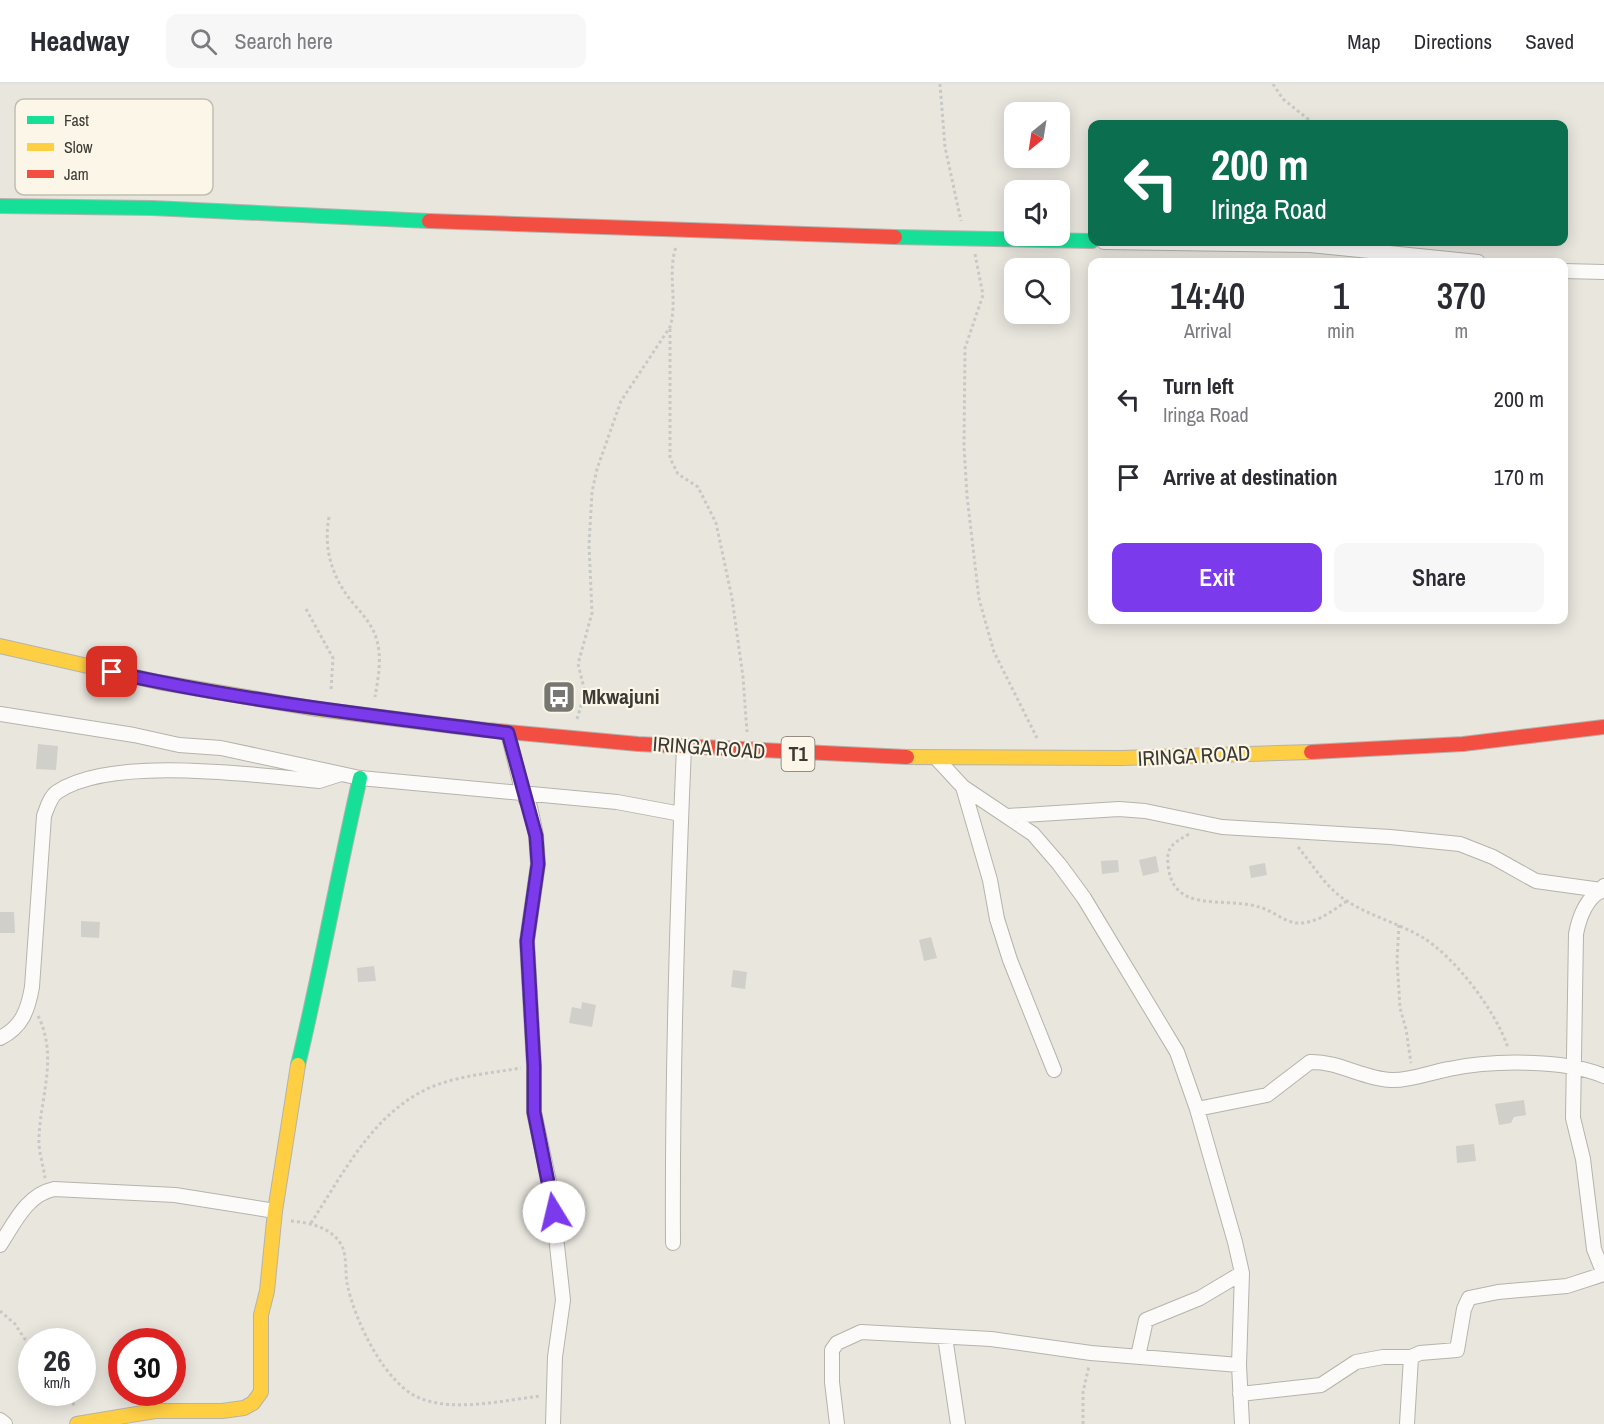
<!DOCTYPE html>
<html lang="en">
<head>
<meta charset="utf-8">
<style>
  :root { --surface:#fff; --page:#f7f7f7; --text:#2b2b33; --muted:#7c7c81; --line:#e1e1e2; --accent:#7c3aed }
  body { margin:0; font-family:"Archivo Narrow",sans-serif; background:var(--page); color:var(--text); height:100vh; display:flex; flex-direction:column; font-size:22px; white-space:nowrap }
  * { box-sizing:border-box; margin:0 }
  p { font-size:20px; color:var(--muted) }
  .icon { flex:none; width:33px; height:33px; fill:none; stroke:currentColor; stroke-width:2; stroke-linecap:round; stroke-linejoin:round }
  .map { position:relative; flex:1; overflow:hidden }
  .details { position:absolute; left:1088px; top:174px; width:480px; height:366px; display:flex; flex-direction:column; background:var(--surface); border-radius:12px; box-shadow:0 3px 15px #0003 }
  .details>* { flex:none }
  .banner { position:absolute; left:1088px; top:36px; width:480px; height:126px; border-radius:12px; box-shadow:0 3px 15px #0003; background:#0b6e4f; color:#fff; overflow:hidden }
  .needle { width:39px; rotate:210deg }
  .fabs { position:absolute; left:1004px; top:18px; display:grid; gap:12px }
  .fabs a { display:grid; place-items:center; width:66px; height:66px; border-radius:12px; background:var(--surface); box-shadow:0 3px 15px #0003; font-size:30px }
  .speed { position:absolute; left:18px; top:1244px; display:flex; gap:12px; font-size:30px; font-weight:700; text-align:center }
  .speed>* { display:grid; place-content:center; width:78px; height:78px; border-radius:50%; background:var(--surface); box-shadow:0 3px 15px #0003; line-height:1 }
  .speed small { font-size:15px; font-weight:400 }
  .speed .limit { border:9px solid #d22; background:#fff; color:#111 }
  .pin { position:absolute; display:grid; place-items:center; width:51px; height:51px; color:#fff; margin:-26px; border-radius:12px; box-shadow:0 3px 9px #0006 }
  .me { position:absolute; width:66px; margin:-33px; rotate:351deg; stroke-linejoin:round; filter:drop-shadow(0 0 4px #0008) }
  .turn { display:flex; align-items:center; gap:21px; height:126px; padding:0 24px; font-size:27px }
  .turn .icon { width:78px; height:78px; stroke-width:2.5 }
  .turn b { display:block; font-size:42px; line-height:51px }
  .eta { display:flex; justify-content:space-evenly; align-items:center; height:102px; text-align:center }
  .eta b { font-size:36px; font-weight:600; line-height:42px }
  .primary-button { display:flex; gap:12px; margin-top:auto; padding:12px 24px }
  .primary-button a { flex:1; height:69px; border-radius:12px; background:var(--accent); color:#fff; font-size:24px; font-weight:600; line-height:69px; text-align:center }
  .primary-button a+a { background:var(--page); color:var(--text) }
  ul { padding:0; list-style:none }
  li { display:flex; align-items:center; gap:18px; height:78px; padding:0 24px }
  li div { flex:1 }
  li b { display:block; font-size:22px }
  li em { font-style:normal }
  header { display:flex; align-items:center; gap:36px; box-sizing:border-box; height:84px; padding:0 30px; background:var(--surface); border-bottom:2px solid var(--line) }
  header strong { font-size:28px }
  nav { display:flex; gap:33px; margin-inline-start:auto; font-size:21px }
  .search { width:420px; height:54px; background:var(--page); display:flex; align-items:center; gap:15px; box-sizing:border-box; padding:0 21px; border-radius:12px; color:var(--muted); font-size:22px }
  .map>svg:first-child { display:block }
</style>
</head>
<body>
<header>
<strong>Headway</strong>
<div class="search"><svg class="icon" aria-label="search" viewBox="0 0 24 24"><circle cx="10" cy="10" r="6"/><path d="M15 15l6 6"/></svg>Search here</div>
<nav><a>Map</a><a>Directions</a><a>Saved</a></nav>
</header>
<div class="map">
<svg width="1604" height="1340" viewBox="0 0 1604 1340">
  <rect width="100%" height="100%" fill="#e9e6de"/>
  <path fill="#d1cfc9" d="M38,660L58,662L56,686L36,685Z
    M1156,772L1159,788L1143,792L1139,776Z
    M1118,776L1119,788L1102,790L1101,777Z
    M1265,779L1267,791L1251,794L1249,782Z
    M0,828H14L15,849H0Z
    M81,837L100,838L99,854L81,853Z
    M931,853L937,874L924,877L919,856Z
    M374,882L376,897L358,898L357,884Z
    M733,886L747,888L745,905L731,903Z
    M582,918L596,921L592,943L569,939L572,923L581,925Z
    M1524,1016L1526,1031L1514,1033L1511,1039L1499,1041L1495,1020Z
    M1474,1060L1476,1077L1457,1079L1456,1062Z"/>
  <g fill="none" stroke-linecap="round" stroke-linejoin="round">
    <g stroke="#b5b3ac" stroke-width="16">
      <path id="street" d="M1104,158L1310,161L1478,178
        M1563,187L1604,188
        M0,630L134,651L179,661L221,664L360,694L617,718L681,730
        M508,649L523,710L530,723L536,751L538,780L527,857L534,982V1028L551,1107L563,1216L555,1273L553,1340
        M938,676L963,703L1033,750L1059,780L1084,814L1177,968L1197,1025L1235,1158L1242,1189L1239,1281L1242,1340
        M963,703L990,796L997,835L1010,876L1054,986
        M1008,732L1119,725L1145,727L1222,743L1390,753L1460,760L1493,773L1536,797L1601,806L1604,802
        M0,954C22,943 28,926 32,903L44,732C47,724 50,713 57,708C111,671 254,691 319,697L341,690
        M1197,1025L1267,1011L1310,978C1338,977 1364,995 1391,996C1410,997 1431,988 1449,985C1492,976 1564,975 1604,992
        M673,1159C672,993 677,828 684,663
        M0,1161C14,1140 26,1111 54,1105L175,1111L275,1127
        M1604,1190L1594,1165L1583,1075L1573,1034L1576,850C1579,834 1587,811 1604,806
        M945,1253L958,1340
        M1138,1272L1146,1236L1200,1214L1242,1189
        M1240,1310L1321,1301L1356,1278L1383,1273H1411
        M0,1336L5,1340
        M837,1340L832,1298V1266L837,1259L861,1248L991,1255L1091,1269L1239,1281
        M1407,1340L1411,1273L1420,1269L1457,1266L1464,1225L1469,1214L1498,1208L1567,1202L1604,1190"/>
    </g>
    <g stroke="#b5b3ac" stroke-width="16">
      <path id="fast" d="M0,122L152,124L429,137
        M895,153L1092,157
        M298,981C321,885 338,789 360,694"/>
    </g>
    <g stroke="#b5b3ac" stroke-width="16">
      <path id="slow" d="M0,562L158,598L317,625L476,645
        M907,673L1121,674L1311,668
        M77,1340L155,1327H222L244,1324L253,1319L261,1308V1231L267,1207L275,1127L298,981"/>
    </g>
    <g stroke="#b5b3ac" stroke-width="16">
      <path id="jam" d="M429,137L895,153
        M476,645L638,660L907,673
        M1311,668L1463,660L1604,643"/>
    </g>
    <path stroke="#c8c8c5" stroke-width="3" stroke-dasharray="3 3" stroke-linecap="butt" d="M940,0L945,63L961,137
      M1273,0L1283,15L1308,35L1309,40
      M975,170L983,211L965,264L964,362L967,412L979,515L994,568L1037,654
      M670,245V374L678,390L698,403L716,439L732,514L743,593L747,648
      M329,433C323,464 332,494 353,519C363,531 373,541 377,557C382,575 378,595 375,613
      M306,525L333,574L331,606
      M577,635L585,608L578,580L592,529L589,461L592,408L597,385L621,317L670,243C678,217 667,189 676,163
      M1189,750C1174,759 1166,762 1168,780C1172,831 1223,812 1259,823C1272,826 1284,838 1297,839C1316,840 1332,827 1347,817
      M1298,763C1313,781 1326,804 1347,817C1370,832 1398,839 1422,853C1455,873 1496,927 1508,964
      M1399,841L1397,876L1400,924L1406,945L1411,979
      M38,932C58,971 41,1012 39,1052C38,1066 43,1080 45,1094
      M291,1137C310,1139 332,1143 342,1162C347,1172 345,1188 347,1199C354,1235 385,1302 422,1315C458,1328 504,1316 541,1312
      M311,1139C348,1082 381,1013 453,996C475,990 498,988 521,984
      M0,1227L15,1240L32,1266
      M67,1308L75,1323
      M1083,1340V1308L1089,1282"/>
    <use href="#street" stroke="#fcfbfa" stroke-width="14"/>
    <use href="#fast" stroke="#16e098" stroke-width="14"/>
    <use href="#slow" stroke="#ffcf43" stroke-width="14"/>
    <use href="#jam" stroke="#f24e42" stroke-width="14"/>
  </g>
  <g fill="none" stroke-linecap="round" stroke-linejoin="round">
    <g stroke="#51269a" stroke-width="15">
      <path id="route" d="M112,588C242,617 376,632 508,649L536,752L538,780L527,857L534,982V1028L554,1128"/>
    </g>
    <use href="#route" stroke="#7c3aed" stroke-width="10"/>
  </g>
  <defs>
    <g id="bus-square" transform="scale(1.725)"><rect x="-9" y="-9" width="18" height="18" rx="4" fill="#787670" stroke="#fbf6e7"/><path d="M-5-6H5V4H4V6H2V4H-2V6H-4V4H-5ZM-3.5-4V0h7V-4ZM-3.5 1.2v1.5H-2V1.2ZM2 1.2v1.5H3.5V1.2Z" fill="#fff"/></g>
  </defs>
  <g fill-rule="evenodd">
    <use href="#bus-square" x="559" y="613"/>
  </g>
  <g text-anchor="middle" stroke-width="4.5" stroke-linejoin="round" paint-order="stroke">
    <rect fill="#fbf6e7" stroke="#75726a" stroke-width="1.5" x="781.5" y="653" width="33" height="34" rx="4.5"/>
    <g font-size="20" font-weight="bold" fill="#3b3a34">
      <text x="798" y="677">T1</text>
    </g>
    <g font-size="21" font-weight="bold" fill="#3b3a34" stroke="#fbf6e7" text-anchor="start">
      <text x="582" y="620">Mkwajuni</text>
    </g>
    <g font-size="21" fill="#3b3a34" stroke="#fbf6e7">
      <text transform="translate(709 664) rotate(4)" y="7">IRINGA ROAD</text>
      <text transform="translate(1194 672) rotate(-3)" y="7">IRINGA ROAD</text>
    </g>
  </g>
  <rect x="15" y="15" width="198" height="96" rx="9" fill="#fbf6e7" stroke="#c1beb1" stroke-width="1.5"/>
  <rect x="27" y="32" width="27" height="8" fill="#16e098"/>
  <rect x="27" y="59" width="27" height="8" fill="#ffcf43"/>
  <rect x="27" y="86" width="27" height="8" fill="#f24e42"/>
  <g font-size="16" fill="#3b3a34">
    <text x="64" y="42">Fast</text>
    <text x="64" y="69">Slow</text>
    <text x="64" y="96">Jam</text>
  </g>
</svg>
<div class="fabs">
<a><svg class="needle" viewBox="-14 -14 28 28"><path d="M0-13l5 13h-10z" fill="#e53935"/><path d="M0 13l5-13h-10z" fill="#7c7c81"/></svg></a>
<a><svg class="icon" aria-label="sound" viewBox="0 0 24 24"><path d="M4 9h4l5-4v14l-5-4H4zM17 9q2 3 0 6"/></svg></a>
<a><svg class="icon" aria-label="search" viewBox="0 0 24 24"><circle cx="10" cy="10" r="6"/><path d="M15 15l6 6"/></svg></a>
</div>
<div class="speed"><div>26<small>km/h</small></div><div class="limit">30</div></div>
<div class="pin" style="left:112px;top:588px;background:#d93025"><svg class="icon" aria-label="arrive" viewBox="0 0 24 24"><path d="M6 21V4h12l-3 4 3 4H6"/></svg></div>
<svg class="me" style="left:554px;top:1128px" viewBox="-20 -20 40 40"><circle r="19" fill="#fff"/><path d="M0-13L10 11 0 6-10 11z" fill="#7c3aed"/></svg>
<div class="banner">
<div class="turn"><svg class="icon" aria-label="left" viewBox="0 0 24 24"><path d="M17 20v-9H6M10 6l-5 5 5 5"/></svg><div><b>200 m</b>Iringa Road</div></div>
</div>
<section class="details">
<div class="eta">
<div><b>14:40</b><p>Arrival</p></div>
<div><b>1</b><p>min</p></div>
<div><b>370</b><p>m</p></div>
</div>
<ul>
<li><svg class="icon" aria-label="left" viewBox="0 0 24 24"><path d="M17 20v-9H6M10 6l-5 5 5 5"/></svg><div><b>Turn left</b><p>Iringa Road</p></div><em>200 m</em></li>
<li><svg class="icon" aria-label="arrive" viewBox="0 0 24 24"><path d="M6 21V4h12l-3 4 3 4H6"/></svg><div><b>Arrive at destination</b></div><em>170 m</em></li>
</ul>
<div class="primary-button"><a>Exit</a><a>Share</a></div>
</section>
</div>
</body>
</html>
